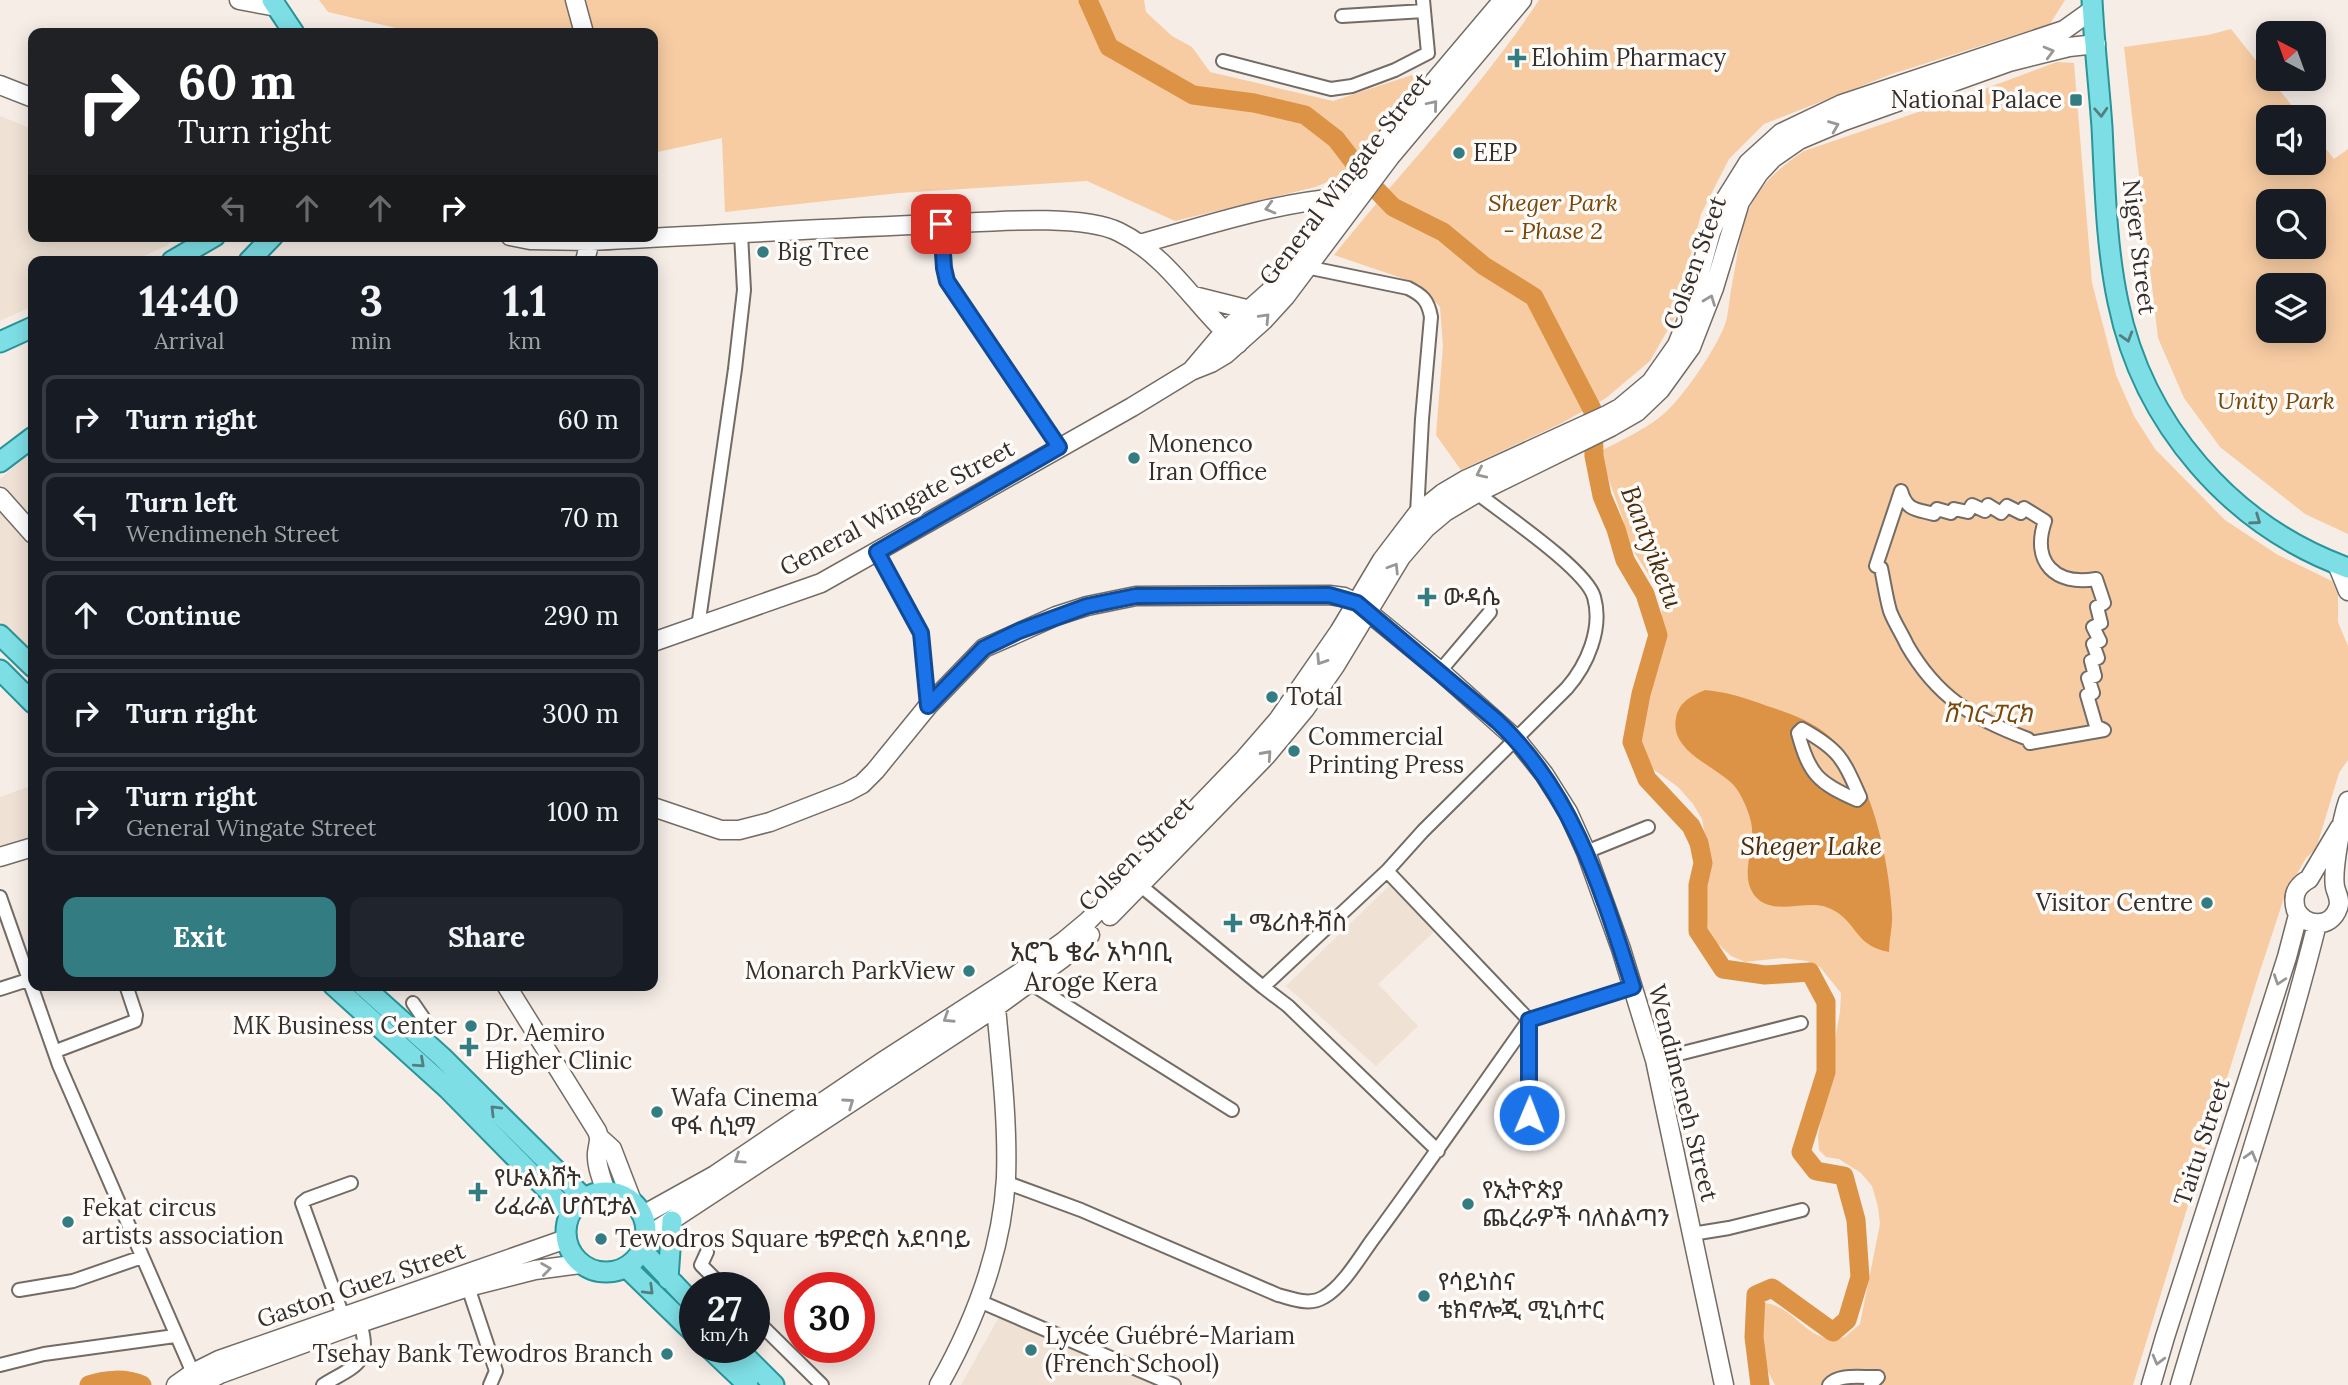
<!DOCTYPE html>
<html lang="en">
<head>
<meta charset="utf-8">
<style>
  :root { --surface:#171b24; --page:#20242c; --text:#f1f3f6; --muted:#9ea1a6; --line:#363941; --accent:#337c81 }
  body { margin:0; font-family:Lora,"Noto Sans Ethiopic",serif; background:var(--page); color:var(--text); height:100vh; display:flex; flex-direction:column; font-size:26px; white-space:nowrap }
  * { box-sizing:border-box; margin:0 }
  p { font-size:23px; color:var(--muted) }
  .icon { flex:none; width:38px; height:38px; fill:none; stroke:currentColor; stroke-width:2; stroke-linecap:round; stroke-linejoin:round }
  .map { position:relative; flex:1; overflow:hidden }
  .sheet { position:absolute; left:28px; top:256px; width:630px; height:735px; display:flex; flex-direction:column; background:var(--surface); border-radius:14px; box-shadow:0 4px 18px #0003 }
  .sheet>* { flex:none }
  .banner { position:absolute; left:28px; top:28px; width:630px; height:214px; border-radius:14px; box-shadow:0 4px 18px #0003; background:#202124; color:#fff; overflow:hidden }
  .needle { width:46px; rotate:319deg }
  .fabs { position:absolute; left:2256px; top:21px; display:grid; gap:14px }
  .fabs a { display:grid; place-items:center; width:70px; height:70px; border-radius:14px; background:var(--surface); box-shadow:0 4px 18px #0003; font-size:35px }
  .speed { position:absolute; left:679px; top:1272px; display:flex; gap:14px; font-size:35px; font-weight:700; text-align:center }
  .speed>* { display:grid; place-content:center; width:91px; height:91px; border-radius:50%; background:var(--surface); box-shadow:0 4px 18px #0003; line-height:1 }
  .speed small { font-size:18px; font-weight:400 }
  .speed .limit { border:10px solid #d22; background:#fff; color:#111 }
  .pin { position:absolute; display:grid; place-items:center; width:60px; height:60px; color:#fff; margin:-30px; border-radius:14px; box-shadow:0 4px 10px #0006 }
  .me { position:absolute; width:77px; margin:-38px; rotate:1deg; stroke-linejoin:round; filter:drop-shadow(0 0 5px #0008) }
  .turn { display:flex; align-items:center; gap:24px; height:147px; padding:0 35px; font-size:32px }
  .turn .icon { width:91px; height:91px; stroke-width:2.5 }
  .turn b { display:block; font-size:49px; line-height:60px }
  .lanes { display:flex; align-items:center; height:66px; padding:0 35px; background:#0003; justify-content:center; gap:35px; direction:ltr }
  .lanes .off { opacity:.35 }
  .eta { display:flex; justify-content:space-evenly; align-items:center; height:119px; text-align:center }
  .eta b { font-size:42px; font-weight:700; line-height:49px }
  .cta { display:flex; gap:14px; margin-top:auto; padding:14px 35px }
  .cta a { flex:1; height:80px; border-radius:14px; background:var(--accent); color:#fff; font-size:28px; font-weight:700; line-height:80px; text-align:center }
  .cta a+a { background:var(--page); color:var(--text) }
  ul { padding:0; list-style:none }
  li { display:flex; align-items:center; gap:21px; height:88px; margin:0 14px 10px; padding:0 21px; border:4px solid var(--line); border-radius:14px }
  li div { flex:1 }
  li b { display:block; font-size:26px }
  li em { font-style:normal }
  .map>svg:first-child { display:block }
</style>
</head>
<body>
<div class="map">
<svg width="2348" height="1385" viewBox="0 0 2348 1385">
  <rect width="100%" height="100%" fill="#f6ede6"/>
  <path fill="#efe1d4" d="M0,116L33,129V236H173L168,245L133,261H33V306L0,321Z
    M33,450V521L0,484V479Z
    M0,497L33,533V657L0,621Z
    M33,785V848L0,860V797Z
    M1392,883L1435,931L1378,984L1418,1026L1376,1066L1286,986Z
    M999,1317L1117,1365L1162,1385H961Z"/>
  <path fill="#f7cca3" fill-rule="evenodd" d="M319,0H1144L1146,12L1172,36L1192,47L1210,72L1333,101L1418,73L1424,82L1340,177L1315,187L1175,221L1087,181L899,193L725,212L722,138L653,153V33H417L328,12Z
    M1539,0H2065L2050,24L1892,74L1764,124L1729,159L1701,214L1675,317L1650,361L1606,398L1562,423L1461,470L1436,435L1443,346L1440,307L1419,284L1334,255C1402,170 1479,91 1539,0Z
    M2231,29L2301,117H2268V163H2314V134L2334,159L2348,149V534L2305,514L2220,447L2184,398L2158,338L2124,47L2208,35ZM2268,201H2314V247H2268ZM2268,285H2314V331H2268Z
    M2057,62L2074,63L2092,283L2116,375L2134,416L2155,449L2225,520L2278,555L2332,581L2338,594V622L2348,646V760L2339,773L2316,849L2306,858L2285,895L2258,977L2133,1385H1775C1762,1361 1747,1329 1765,1303C1793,1307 1804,1335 1828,1338C1834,1339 1840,1338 1845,1337L1860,1324L1880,1224L1878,1207L1872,1186L1861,1173L1839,1159L1826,1157L1819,1150L1818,1136L1840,1012L1841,993L1820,967L1807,961L1783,958L1745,962L1731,956L1717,943L1708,928L1706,913L1708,852L1702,819L1693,804L1678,787L1653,769L1644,756L1637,738V716L1657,662L1662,608L1657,588L1629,544L1623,519L1599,452C1621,440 1649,428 1667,411C1687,391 1713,353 1724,327C1729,315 1729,298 1732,285C1744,218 1743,192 1804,151L1968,95Z"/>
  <path fill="#dc9345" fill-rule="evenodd" d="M1705,690C1727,692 1746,698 1767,706C1789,713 1811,721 1829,736C1872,772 1889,861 1892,914C1893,926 1889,939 1889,952C1851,945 1858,918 1826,907C1807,900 1775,915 1758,899C1736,878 1757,848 1751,822C1749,812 1742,796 1736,788C1720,767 1669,753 1676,718C1679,702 1691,696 1705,690ZM1802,729L1850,774L1857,800L1818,777Z"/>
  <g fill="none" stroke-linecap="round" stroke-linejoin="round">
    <path stroke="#dc9345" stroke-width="19" d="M1088,0L1109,47L1193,95L1254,103L1305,115L1336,139L1369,182L1393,207L1443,232L1484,266L1534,297L1593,411L1594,456L1602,496L1616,529L1625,560L1645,594L1658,635L1641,694L1632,742L1647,779L1691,826L1699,843L1703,863L1698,885V931L1723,969L1765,975L1810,972L1826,1002V1072L1801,1152L1816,1171L1844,1176L1856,1220L1860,1277L1847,1320L1833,1332L1772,1288L1756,1295L1754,1337L1760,1385
      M89,1385C105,1379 126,1378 142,1385"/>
    <g stroke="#736c65" stroke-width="16">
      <path id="street" d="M1342,16L1424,11
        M1223,61L1331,89L1352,86L1395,70L1428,53L1423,0
        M941,224L944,268L947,281L1059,447
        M1306,267L1408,288C1422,295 1428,300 1431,317L1422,419L1417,514
        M1901,491C1907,511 1916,509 1934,514L1937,509L1951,513L1954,509L1968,512L1972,505L1985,511L1988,505L2001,513L2007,506L2021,513L2024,508L2045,521C2031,562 2055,586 2096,579L2104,603L2097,607L2101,623L2093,627L2100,641L2093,644L2098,658L2091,661L2095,676L2088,678L2093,693L2087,695L2096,726L2104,730L2030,743L2028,739C1972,718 1937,697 1907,645C1902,634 1894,622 1890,611C1886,597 1884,582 1881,568L1876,566Z
        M877,552L921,633L928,706
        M698,627L735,369L744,290L741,234
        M1440,671L1490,612
        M1802,729C1840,750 1843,759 1860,797L1857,800C1818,783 1809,774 1798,733Z
        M1586,852L1648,827
        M1141,886L1263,987L1387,871
        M0,897L59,1065L193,1373
        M1030,983L1232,1110
        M1263,987L1288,1006L1438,1151
        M0,989L31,979
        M413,1030L424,1019L413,1003
        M56,1051L135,1021L136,1015L126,985
        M1655,1060L1801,1023
        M1528,1136L1529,1020L1633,987
        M1005,1182L1081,1210L1278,1295C1294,1299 1309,1306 1324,1297C1344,1286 1362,1253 1376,1235C1428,1164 1478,1092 1529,1020L1387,871L1423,831L1567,688C1587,665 1603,629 1594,597C1586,569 1502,513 1477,493
        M1692,1234L1729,1228L1802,1210
        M707,1252L701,1265L724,1288
        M468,1287L496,1371L490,1385
        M19,1290L73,1281L142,1257
        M979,1301L1174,1385
        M343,1316L302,1203L307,1199L351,1183
        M754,1318L822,1385
        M0,1365L44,1354L175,1336
        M323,1385C354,1366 373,1364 360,1323
        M1829,1385C1839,1373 1863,1378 1878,1377L1870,1385"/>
    </g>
    <g stroke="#736c65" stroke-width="21">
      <path id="secondary" d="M239,0L277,7
        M575,0L584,33
        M0,85L33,98
        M510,236L530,240L591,241C708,235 824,228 941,224C986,222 1081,213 1119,232C1170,257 1197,309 1238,344
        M1140,244C1205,226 1270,204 1337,198
        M585,261L591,236
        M1194,296L1250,310
        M1191,371L1224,332L1270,291L1344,188L1503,0
        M0,497L33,534
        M2337,564L2348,591
        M653,642L821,583L1132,407L1191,371L1211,363L1226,354L1264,320L1285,297L1390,157L1522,0
        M653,807L721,830H739L770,822L847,792L862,784L875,771L928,706L984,648L1056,616L1087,606L1136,596L1329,595L1344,597L1357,603L1440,671L1516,739L1544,774L1568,812L1586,852L1621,949L1655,1060L1724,1385
        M2340,827L2309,879C2296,886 2292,896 2296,910C2305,927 2331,929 2338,908C2341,900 2337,895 2335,887C2332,870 2342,819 2348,801
        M0,857L33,847
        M1110,916L1266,756L1305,709L1335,666L1401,557L1426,528L1445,512L1477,493L1611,427L1637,412L1660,390L1691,347L1714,288L1740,202L1759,173L1773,158L1799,140L1844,121L2009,62L2069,47L2096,44
        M506,985L597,1131C601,1140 598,1143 597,1153C596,1166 602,1179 606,1192
        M601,1139L612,1149L632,1201
        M643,1215L715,1175L882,1062L1018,974L1064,941L1088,921L1245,758L1278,720L1339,632L1382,560L1417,514L1443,493L1465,480L1607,415L1620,408L1651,382L1677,345L1686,323L1711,232L1723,203L1748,163L1781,133L1842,104L2064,30L2092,10
        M646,1237L996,1007L1063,958L1090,935
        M176,1385L193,1373L219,1360L566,1239
        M199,1385L220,1374L360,1323L468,1287L535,1270L580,1264
        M939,1385C974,1323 1002,1250 1006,1178C1008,1121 1001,1063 996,1007L993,999
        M2151,1385L2165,1337L2287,957L2298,915
        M2180,1385C2225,1231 2278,1079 2317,924"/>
    </g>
    <g stroke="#2a9499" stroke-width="23">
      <path id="primary" d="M272,0L294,33
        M2092,0C2094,42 2099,85 2102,127C2105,186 2106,245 2118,302C2143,424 2231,526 2348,568
        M172,261L215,236
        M249,261L273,236
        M0,342L33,327
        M0,462L33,437
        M0,635L33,667
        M0,670L33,703
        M333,985L448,1089L570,1213
        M362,985L442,1057L584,1198
        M566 1232a40 40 0 1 1 80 0a40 40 0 1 1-80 0Z
        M642,1250L695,1306
        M626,1267L695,1334
        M668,1279L672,1221
        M709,1348L748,1385
        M737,1348L774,1385"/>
    </g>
    <use href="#street" stroke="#fff" stroke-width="12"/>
    <use href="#secondary" stroke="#fff" stroke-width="18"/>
    <use href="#primary" stroke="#7ddfe5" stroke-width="19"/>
  </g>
  <defs><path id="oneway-chevron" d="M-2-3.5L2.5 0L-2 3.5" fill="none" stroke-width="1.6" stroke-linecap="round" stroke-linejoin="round" transform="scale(1.75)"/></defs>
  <g stroke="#989796">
    <use href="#oneway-chevron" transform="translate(2049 52) rotate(-15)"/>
    <use href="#oneway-chevron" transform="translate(1433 105) rotate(-50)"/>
    <use href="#oneway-chevron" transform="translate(1834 126) rotate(-22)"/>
    <use href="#oneway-chevron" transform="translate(1270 208) rotate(165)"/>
    <use href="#oneway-chevron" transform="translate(1710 300) rotate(-69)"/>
    <use href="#oneway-chevron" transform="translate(1265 318) rotate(-46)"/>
    <use href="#oneway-chevron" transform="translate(1481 473) rotate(155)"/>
    <use href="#oneway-chevron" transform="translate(1394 568) rotate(-58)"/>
    <use href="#oneway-chevron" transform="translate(1321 660) rotate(123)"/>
    <use href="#oneway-chevron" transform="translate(1267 755) rotate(-48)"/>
    <use href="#oneway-chevron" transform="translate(2279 980) rotate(109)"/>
    <use href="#oneway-chevron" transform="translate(948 1018) rotate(147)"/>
    <use href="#oneway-chevron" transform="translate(849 1103) rotate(-35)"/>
    <use href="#oneway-chevron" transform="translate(2251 1156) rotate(-74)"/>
    <use href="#oneway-chevron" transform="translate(739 1159) rotate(146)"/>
    <use href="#oneway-chevron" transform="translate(546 1269) rotate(-8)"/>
    <use href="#oneway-chevron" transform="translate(2158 1360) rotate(105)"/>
  </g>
  <g stroke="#547e7f">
    <use href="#oneway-chevron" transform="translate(2101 112) rotate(87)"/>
    <use href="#oneway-chevron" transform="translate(2127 337) rotate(73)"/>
    <use href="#oneway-chevron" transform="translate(2256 520) rotate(35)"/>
    <use href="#oneway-chevron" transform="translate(420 1063) rotate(42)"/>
    <use href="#oneway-chevron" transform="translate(495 1110) rotate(-135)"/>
    <use href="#oneway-chevron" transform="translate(649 1290) rotate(44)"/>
  </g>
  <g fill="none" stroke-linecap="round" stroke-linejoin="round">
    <g stroke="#114b97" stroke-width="18">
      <path id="route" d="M941,224L944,268L947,281L1059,447L877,552L921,633L928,706L984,648L1019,631L1087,606L1136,596L1329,595L1357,603L1497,721C1573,792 1602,891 1633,987L1529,1020V1115"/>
    </g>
    <use href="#route" stroke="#1a73e8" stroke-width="12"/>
  </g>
  <g fill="#337c81" stroke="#fffbf8" stroke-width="2.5">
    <path d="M1513.5 47.5h7v7h7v7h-7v7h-7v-7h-7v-7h7z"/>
    <rect x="2069" y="93" width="14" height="14" rx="3.5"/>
    <circle cx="1459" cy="153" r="7"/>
    <circle cx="763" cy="252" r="7"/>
    <circle cx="1134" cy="458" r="7"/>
    <path d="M1423.5 586.5h7v7h7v7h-7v7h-7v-7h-7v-7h7z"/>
    <circle cx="1272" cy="697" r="7"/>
    <circle cx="1294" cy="751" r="7"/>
    <circle cx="2207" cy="903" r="7"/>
    <path d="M1229.5 912.5h7v7h7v7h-7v7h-7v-7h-7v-7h7z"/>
    <circle cx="969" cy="971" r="7"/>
    <circle cx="471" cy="1026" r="7"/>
    <path d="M465.5 1036.5h7v7h7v7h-7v7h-7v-7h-7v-7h7z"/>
    <circle cx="657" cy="1112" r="7"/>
    <path d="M474.5 1181.5h7v7h7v7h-7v7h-7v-7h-7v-7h7z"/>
    <circle cx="1468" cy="1204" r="7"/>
    <circle cx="68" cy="1222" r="7"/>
    <circle cx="601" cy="1239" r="7"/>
    <circle cx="1424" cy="1296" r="7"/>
    <circle cx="1031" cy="1350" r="7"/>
    <circle cx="667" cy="1354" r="7"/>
  </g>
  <g text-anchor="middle" stroke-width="7" stroke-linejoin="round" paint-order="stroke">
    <g font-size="24" fill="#322f2c" stroke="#fffbf8" text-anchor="start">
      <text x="1531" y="66">Elohim Pharmacy</text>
      <text x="2062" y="108" text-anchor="end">National Palace</text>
      <text x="1473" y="161">EEP</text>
      <text x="777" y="260">Big Tree</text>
      <text x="1148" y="452">Monenco<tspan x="1148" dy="28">Iran Office</tspan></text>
      <text x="1443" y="605">ውዳሴ</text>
      <text x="1286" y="705">Total</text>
      <text x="1308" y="745">Commercial<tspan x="1308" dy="28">Printing Press</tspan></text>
      <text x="2193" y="911" text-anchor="end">Visitor Centre</text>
      <text x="1249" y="931">ሜሪስቶቭስ</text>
      <text x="955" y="979" text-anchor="end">Monarch ParkView</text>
      <text x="457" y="1034" text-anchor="end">MK Business Center</text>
      <text x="485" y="1041">Dr. Aemiro<tspan x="485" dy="28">Higher Clinic</tspan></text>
      <text x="671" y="1106">Wafa Cinema<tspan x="671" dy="28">ዋፋ ሲኒማ</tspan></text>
      <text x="494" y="1186">የሁልእሸት<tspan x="494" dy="28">ሪፈራል ሆስፒታል</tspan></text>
      <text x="1482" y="1198">የኢትዮጵያ<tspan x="1482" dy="28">ጨረራዎች ባለስልጣን</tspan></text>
      <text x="82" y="1216">Fekat circus<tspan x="82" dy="28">artists association</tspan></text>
      <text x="615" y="1247">Tewodros Square ቴዎድሮስ አደባባይ</text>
      <text x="1438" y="1290">የሳይነስና<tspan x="1438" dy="28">ቴክኖሎጂ ሚኒስተር</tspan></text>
      <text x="1045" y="1344">Lycée Guébré-Mariam<tspan x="1045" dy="28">(French School)</tspan></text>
      <text x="653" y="1362" text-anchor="end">Tsehay Bank Tewodros Branch</text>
    </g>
    <g font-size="24" fill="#322f2c" stroke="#fffbf8">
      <text transform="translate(1345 179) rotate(-52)" y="8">General Wingate Street</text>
      <text transform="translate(2139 247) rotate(83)" y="8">Niger Street</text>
      <text transform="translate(1695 263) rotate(-70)" y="8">Colsen Steet</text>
      <text transform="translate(897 508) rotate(-28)" y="8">General Wingate Street</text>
      <text transform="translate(1136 854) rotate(-45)" y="8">Colsen Street</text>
      <text transform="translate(1683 1093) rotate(76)" y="8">Wendimeneh Street</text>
      <text transform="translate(2202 1142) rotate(-72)" y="8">Taitu Street</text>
      <text transform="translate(361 1285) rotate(-19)" y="8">Gaston Guez Street</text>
    </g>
    <g font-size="24" font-style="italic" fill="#77480b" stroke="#fffbf8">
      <text x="1553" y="211">Sheger Park<tspan x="1553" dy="28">- Phase 2</tspan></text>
      <text x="2276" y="409">Unity Park</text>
      <text x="1988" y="722">ሸገር ፓርክ</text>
    </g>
    <g font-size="26" font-style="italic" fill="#4a2d0b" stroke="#fffbf8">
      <text transform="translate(1652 547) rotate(69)" y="9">Bantyiketu</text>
      <text x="1811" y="855">Sheger Lake</text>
    </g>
    <g font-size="26" fill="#322f2c" stroke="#fffbf8">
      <text x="1091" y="961">አሮጌ ቄራ አካባቢ<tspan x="1091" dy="30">Aroge Kera</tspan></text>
    </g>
  </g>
</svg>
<div class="fabs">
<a><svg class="needle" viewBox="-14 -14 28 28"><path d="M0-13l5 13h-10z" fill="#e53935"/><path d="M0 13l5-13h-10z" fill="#9ea1a6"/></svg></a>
<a><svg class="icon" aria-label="sound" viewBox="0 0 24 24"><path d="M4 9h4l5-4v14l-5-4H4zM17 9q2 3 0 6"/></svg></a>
<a><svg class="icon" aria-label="search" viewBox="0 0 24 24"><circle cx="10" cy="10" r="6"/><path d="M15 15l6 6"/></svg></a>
<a><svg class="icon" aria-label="layers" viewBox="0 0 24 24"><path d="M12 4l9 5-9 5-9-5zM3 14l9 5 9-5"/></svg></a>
</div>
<div class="speed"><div>27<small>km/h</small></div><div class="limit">30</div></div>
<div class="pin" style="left:941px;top:224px;background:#d93025"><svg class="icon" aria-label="arrive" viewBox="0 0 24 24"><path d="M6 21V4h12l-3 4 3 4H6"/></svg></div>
<svg class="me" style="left:1529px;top:1115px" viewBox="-20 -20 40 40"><circle r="17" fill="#1a73e8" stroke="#fff" stroke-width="3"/><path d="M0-11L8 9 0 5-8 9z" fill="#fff"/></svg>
<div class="banner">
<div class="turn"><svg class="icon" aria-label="right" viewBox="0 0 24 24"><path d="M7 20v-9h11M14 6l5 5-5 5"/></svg><div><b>60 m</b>Turn right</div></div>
<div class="lanes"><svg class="icon off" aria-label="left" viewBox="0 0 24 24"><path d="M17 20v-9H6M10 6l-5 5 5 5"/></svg><svg class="icon off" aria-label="ahead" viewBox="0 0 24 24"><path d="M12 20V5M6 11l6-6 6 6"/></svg><svg class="icon off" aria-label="ahead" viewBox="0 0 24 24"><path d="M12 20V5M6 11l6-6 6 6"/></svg><svg class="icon" aria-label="right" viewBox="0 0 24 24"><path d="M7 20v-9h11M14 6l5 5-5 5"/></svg></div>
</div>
<section class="sheet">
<div class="eta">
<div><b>14:40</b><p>Arrival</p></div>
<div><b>3</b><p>min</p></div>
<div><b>1.1</b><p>km</p></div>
</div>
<ul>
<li><svg class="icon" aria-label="right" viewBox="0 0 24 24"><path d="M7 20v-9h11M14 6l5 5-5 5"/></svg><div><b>Turn right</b></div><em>60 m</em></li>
<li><svg class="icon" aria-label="left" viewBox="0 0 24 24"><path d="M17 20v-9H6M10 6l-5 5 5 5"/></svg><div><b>Turn left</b><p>Wendimeneh Street</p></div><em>70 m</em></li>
<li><svg class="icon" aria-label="ahead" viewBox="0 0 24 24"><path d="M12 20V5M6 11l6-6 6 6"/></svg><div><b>Continue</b></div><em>290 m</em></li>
<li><svg class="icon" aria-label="right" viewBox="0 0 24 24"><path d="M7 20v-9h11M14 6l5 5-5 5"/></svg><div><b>Turn right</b></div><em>300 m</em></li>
<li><svg class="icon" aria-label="right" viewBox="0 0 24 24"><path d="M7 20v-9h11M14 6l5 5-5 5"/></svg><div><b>Turn right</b><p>General Wingate Street</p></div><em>100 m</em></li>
</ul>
<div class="cta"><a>Exit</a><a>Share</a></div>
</section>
</div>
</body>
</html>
